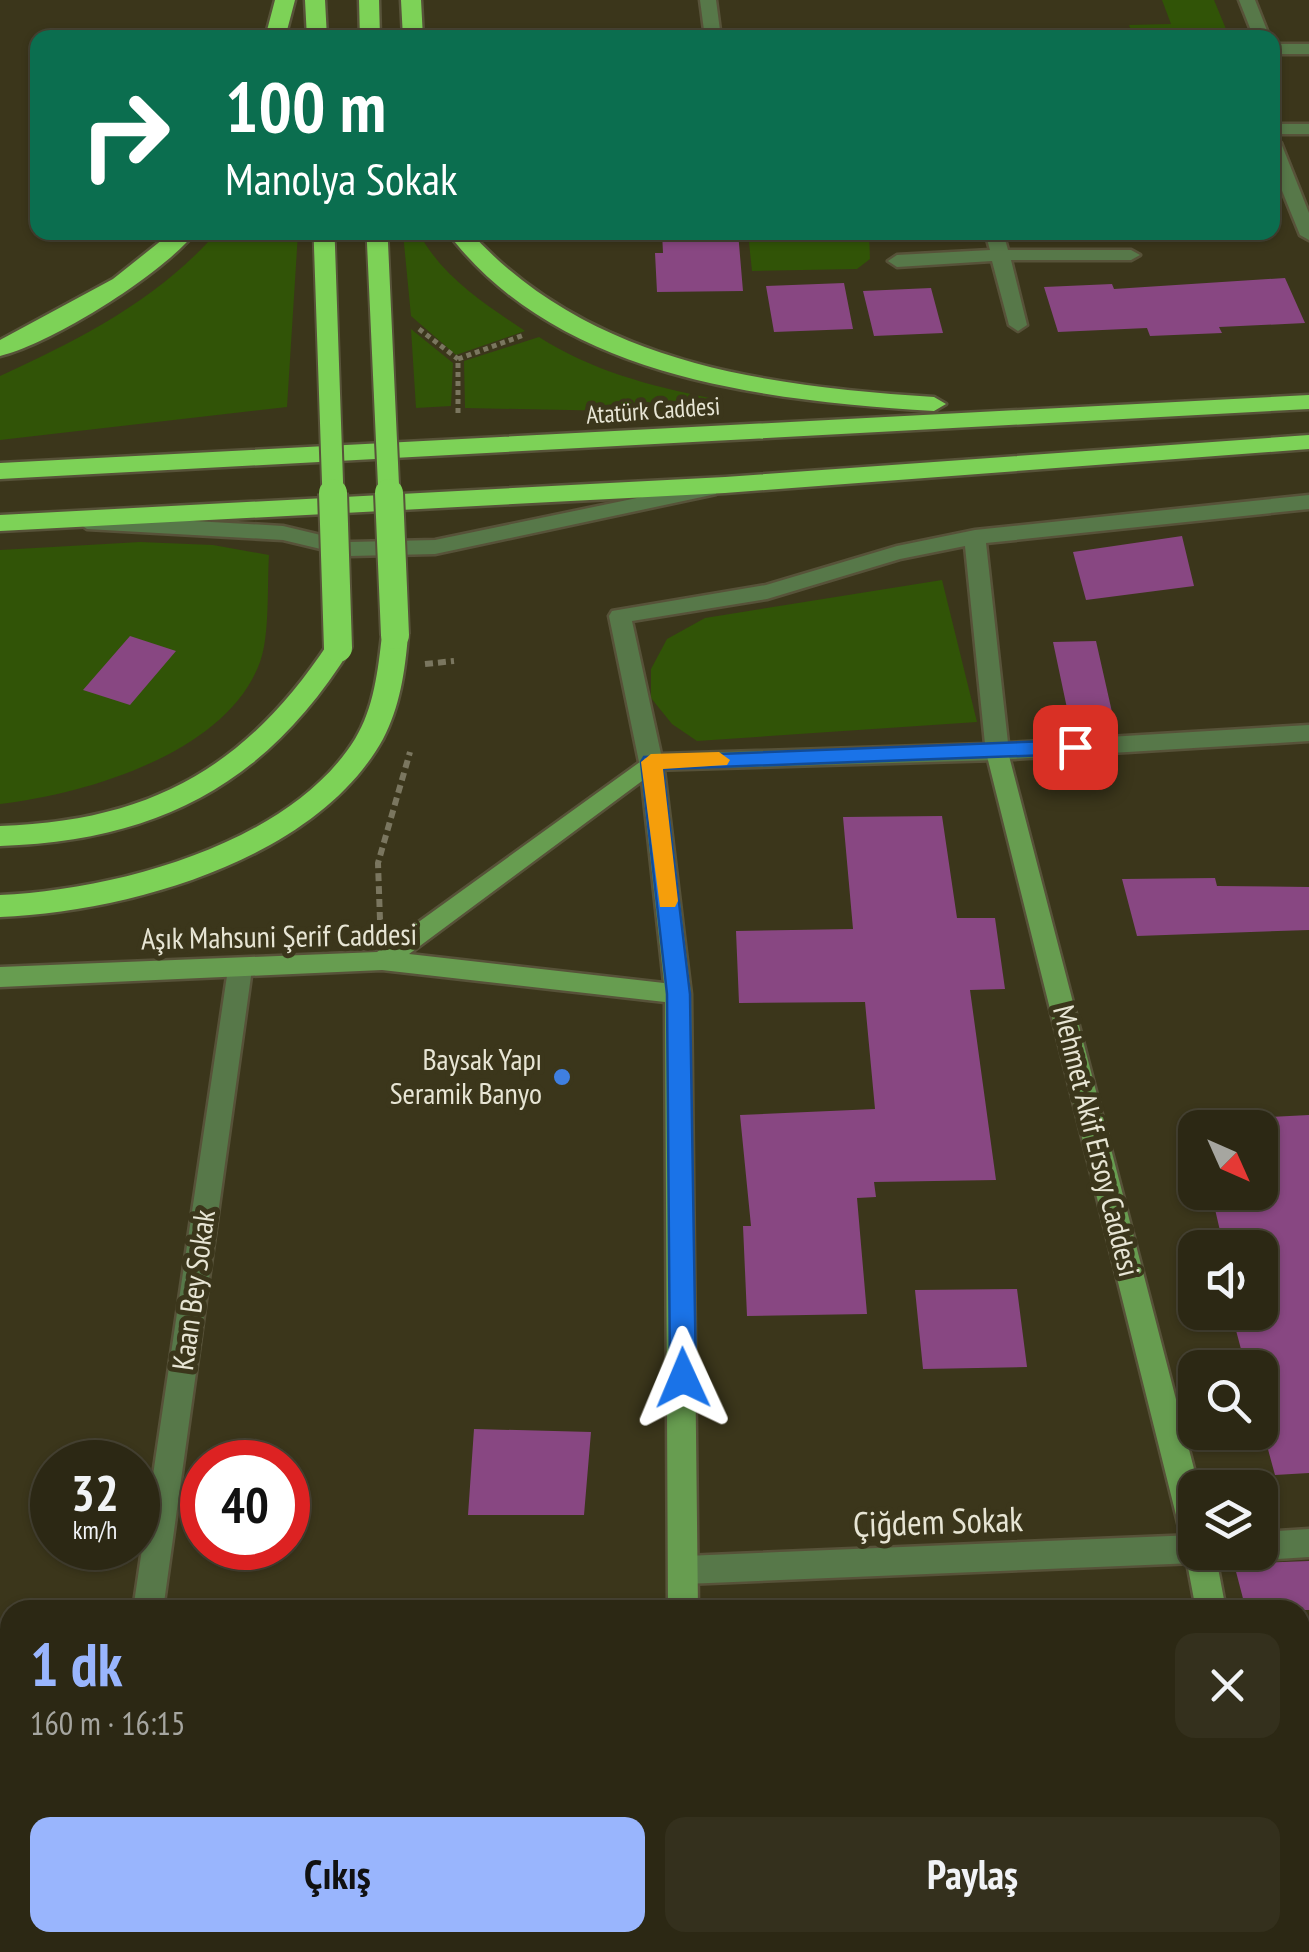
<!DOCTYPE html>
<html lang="tr">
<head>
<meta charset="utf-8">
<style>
  :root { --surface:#2c2814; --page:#34301d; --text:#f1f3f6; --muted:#a6a6a0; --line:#484434; --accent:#99b5fd }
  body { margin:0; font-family:"PT Sans Narrow",sans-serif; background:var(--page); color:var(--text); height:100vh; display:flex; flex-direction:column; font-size:38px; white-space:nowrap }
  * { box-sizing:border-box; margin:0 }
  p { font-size:32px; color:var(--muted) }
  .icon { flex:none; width:55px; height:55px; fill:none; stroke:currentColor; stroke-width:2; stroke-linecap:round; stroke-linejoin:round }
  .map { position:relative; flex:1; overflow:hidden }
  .details { position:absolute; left:0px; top:1600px; width:1310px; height:352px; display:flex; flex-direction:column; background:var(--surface); border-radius:30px 30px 0 0; box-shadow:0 2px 8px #0004,0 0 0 2px var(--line) }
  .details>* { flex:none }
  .hud { position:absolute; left:30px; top:30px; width:1250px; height:210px; border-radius:20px; box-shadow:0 2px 8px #0004,0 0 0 2px var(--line); background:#0b6e4f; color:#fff; overflow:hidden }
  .needle { width:65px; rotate:135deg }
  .fabs { position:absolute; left:1178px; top:1110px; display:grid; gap:20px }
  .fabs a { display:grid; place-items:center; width:100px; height:100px; border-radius:20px; background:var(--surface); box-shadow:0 2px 8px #0004,0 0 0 2px var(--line); font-size:50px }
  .speed { position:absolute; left:30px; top:1440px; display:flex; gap:20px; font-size:50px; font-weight:700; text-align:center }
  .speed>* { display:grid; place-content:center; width:130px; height:130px; border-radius:50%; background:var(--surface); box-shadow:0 2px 8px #0004,0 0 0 2px var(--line); line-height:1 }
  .speed small { font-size:25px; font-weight:400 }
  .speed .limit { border:15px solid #d22; background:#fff; color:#111 }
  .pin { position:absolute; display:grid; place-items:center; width:85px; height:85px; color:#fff; margin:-42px; border-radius:20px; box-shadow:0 5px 15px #0006 }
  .me { position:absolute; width:110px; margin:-55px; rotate:359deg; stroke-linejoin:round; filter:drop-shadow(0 0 8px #0008) }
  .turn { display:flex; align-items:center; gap:35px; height:210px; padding:0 30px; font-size:45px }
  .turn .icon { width:130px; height:130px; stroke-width:2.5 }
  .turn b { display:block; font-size:70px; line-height:85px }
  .round { display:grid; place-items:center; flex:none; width:105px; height:105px; border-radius:20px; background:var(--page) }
  .summary { display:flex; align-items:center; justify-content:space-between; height:170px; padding:0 30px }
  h1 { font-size:60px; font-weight:800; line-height:75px; color:var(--accent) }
  .button { display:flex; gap:20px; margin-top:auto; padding:20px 30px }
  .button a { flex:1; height:115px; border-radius:20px; background:var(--accent); color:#111; font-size:40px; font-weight:800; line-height:115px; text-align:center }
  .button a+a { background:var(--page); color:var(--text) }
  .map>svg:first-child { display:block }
</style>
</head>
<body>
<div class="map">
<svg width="1309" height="1952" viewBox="0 0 1309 1952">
  <rect width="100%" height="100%" fill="#3b361b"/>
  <path fill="#315407" d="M1162,0H1214L1228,34L1133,36L1129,25L1171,24Z
    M217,232L298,233L287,407L0,440V376C79,340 159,299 217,232Z
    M403,233H419C442,277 485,304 525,331L456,355L411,316Z
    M748,233H869L870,259L857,269L752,271Z
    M411,329L453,363L451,406L416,408Z
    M539,337C590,370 650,386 710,398L714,413L465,408L464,361Z
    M140,542L213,545L269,555C267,585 270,635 260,662C227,753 86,794 0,804V550Z
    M942,580L977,722L697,741L672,724L651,698V669L667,639L705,618Z"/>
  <path fill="#884782" d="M662,232H738L743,291L657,292L655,253H663Z
    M1285,278L1305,323L1219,327L1222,333L1150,336L1147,328L1058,332L1044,287L1112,284L1114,289Z
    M844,283L853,329L774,332L766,286Z
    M931,288L943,333L874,336L863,291Z
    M1182,536L1194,586L1086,600L1073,552Z
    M130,636L176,651L130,705L83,690Z
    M1096,641L1112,712L1068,713L1053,642Z
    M942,816L957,918H995L1005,989L970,990L996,1180L874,1182L876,1197L857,1198L867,1314L747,1316L743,1226H751L740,1115L875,1109L865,1002L739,1003L736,931L853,929L843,817Z
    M1215,878L1217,886L1309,887V930L1137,936L1122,879Z
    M1309,1115V1473L1275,1475L1260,1420V1368H1246L1233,1319L1242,1318L1241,1312H1260V1248H1224L1211,1192H1260V1128H1195L1193,1121Z
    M1017,1289L1027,1367L923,1369L915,1290Z
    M474,1429L591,1432L584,1515H468Z
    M1309,1561V1610H1246L1234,1564Z"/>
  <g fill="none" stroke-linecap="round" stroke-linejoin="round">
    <g stroke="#575239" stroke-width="5">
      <path id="lane" d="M1272,124H1309V134H1272Z
        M1272,138L1281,143L1309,213V240L1300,235L1272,166Z
        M985,232H1003L1008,250H1131L1140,255L1131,260H1011L1027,325L1018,331L1009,325L992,261L897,267L888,261L897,255L990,250Z
        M709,483L716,484V494L435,554L350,556L283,540L87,529L77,522L87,515L283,526L350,542L435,540Z"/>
    </g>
    <g stroke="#575239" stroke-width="5">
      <path id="street" d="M700,0H716L721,38H705Z
        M1239,0H1255L1270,38H1254Z
        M1272,44H1309V54H1272Z
        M1309,495V509L986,543L1008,743L1309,725V741L997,760L651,770L639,762L609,616L612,611L766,585L897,546L975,530ZM965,546L985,744L661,754L632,621L767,599L900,559Z
        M240,959L249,962L252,969L163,1610H133L228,969L231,962Z
        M1309,1529V1557L1260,1560L1248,1552H1260V1532Z
        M1195,1535V1552H1209L1206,1559L1195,1563L685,1584L674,1580L670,1570L674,1560L685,1556Z
        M84,1942H118L116,1952H82Z"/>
    </g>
    <g stroke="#575239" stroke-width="5">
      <path id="secondary" d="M997,744L1008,752L1199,1488H1195V1552H1215L1226,1610H1196L1185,1552L1189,1543L1180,1531L986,752Z
        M651,754L663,762L691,994L698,1610H668L665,1002L382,970L0,987V967L377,952ZM642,781L664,983L409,954Z
        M651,1942H685L684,1952H650Z
        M1256,1942H1290L1291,1952H1257Z"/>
    </g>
    <g stroke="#575239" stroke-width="5">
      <path id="highway" d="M275,0H295L285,38H265Z
        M305,0H325L327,38H307Z
        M359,0H379L380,38H360Z
        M401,0H421L423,38H403Z
        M172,232H196C161,275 53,343 0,356V340L113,279Z
        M447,232H470C590,364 766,386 934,397L946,404L934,411C765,400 558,379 447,232Z
        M1309,395V409L0,479V463Z
        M1309,435V449L725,493L0,531V515L725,477Z
        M395,626L404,629L408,635C405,671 400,707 383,739C316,860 128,912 0,917V895C115,890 290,844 355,739C374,708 378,670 382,635L386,629Z
        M338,639L347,642L351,648C267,784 158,841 0,846V826C150,821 246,768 329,642Z"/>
    </g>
    <path stroke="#7a765f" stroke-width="5" stroke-dasharray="5 4" stroke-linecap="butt" d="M458,413V359L524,335"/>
    <path stroke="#7a765f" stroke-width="6" stroke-dasharray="8 5" stroke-linecap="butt" d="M380,920L378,863L410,752"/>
    <use href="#lane" fill="#577849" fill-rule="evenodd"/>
    <use href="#street" fill="#577849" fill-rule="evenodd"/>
    <use href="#secondary" fill="#679d50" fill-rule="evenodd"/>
    <use href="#highway" fill="#7dd257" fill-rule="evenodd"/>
    <g stroke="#575239" stroke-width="25" stroke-linecap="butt">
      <path id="highway-bridge-far1" d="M324,232L333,496
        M377,232L389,496"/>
    </g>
    <g stroke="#575239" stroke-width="32" stroke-linecap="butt">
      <path id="highway-bridge" d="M333,493L338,648
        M389,493L395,635"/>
    </g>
    <path stroke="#7a765f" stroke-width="5" stroke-dasharray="5 4" stroke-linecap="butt" d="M419,329L458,359"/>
    <path stroke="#7a765f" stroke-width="6" stroke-dasharray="8 5" stroke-linecap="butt" d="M425,664L454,661"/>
    <use href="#highway-bridge-far1" stroke="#7dd257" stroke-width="21"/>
    <use href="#highway-bridge" stroke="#7dd257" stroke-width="28"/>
  </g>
  <path fill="#1a73e8" stroke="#114b97" stroke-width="2.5" d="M1075,740L1086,747L1075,754L663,769L690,994L696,1378L692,1386L683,1390L674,1386L670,1378L667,994L641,762L644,757Z"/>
  <path fill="#f59e0b" d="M719,752L730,760L727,765L663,769L678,901L675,907H660L641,762L651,754Z"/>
  <circle fill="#3f7fe0" stroke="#3b361b" stroke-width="4" cx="562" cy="1077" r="10"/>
  <g text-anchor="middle" stroke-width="10" stroke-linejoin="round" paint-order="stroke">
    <g font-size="25" fill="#e7e5d4" stroke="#3b361b">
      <text transform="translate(653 410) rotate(-4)" y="9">Atatürk Caddesi</text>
    </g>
    <g font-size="30" fill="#e7e5d4" stroke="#3b361b">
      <text transform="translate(279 937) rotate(-1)" y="10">Aşık Mahsuni Şerif Caddesi</text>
      <text transform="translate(1096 1141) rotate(76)" y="10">Mehmet Akif Ersoy Caddesi</text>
      <text transform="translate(194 1290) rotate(-82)" y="10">Kaan Bey Sokak</text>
    </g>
    <g font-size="30" fill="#e7e5d4" stroke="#3b361b" text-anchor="end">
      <text x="542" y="1070">Baysak Yapı<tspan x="542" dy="34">Seramik Banyo</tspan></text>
    </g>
    <g font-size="35" fill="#e7e5d4" stroke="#3b361b">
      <text transform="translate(938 1522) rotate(-2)" y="12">Çiğdem Sokak</text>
    </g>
  </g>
</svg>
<div class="fabs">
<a><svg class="needle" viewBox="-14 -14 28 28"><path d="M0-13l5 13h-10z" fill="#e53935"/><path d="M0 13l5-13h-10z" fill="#a6a6a0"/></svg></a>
<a><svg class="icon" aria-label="sound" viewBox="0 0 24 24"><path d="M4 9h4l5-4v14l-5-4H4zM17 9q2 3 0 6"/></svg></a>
<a><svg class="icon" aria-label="search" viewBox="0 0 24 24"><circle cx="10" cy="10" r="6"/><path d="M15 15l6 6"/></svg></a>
<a><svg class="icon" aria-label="layers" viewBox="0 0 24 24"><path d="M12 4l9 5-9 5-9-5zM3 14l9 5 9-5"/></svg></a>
</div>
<div class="speed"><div>32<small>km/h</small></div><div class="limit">40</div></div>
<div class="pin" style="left:1075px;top:747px;background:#d93025"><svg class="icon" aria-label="arrive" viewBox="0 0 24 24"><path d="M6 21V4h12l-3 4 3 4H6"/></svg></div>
<svg class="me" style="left:683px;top:1378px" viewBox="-20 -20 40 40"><path d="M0-17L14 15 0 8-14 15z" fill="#1a73e8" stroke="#fff" stroke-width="4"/></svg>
<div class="hud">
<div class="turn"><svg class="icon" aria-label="right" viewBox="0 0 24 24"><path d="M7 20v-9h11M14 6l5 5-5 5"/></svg><div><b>100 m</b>Manolya Sokak</div></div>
</div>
<section class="details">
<div class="summary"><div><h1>1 dk</h1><p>160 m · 16:15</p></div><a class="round"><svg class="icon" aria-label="close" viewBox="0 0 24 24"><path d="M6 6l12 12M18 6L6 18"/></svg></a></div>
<div class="button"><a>Çıkış</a><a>Paylaş</a></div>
</section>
</div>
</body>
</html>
